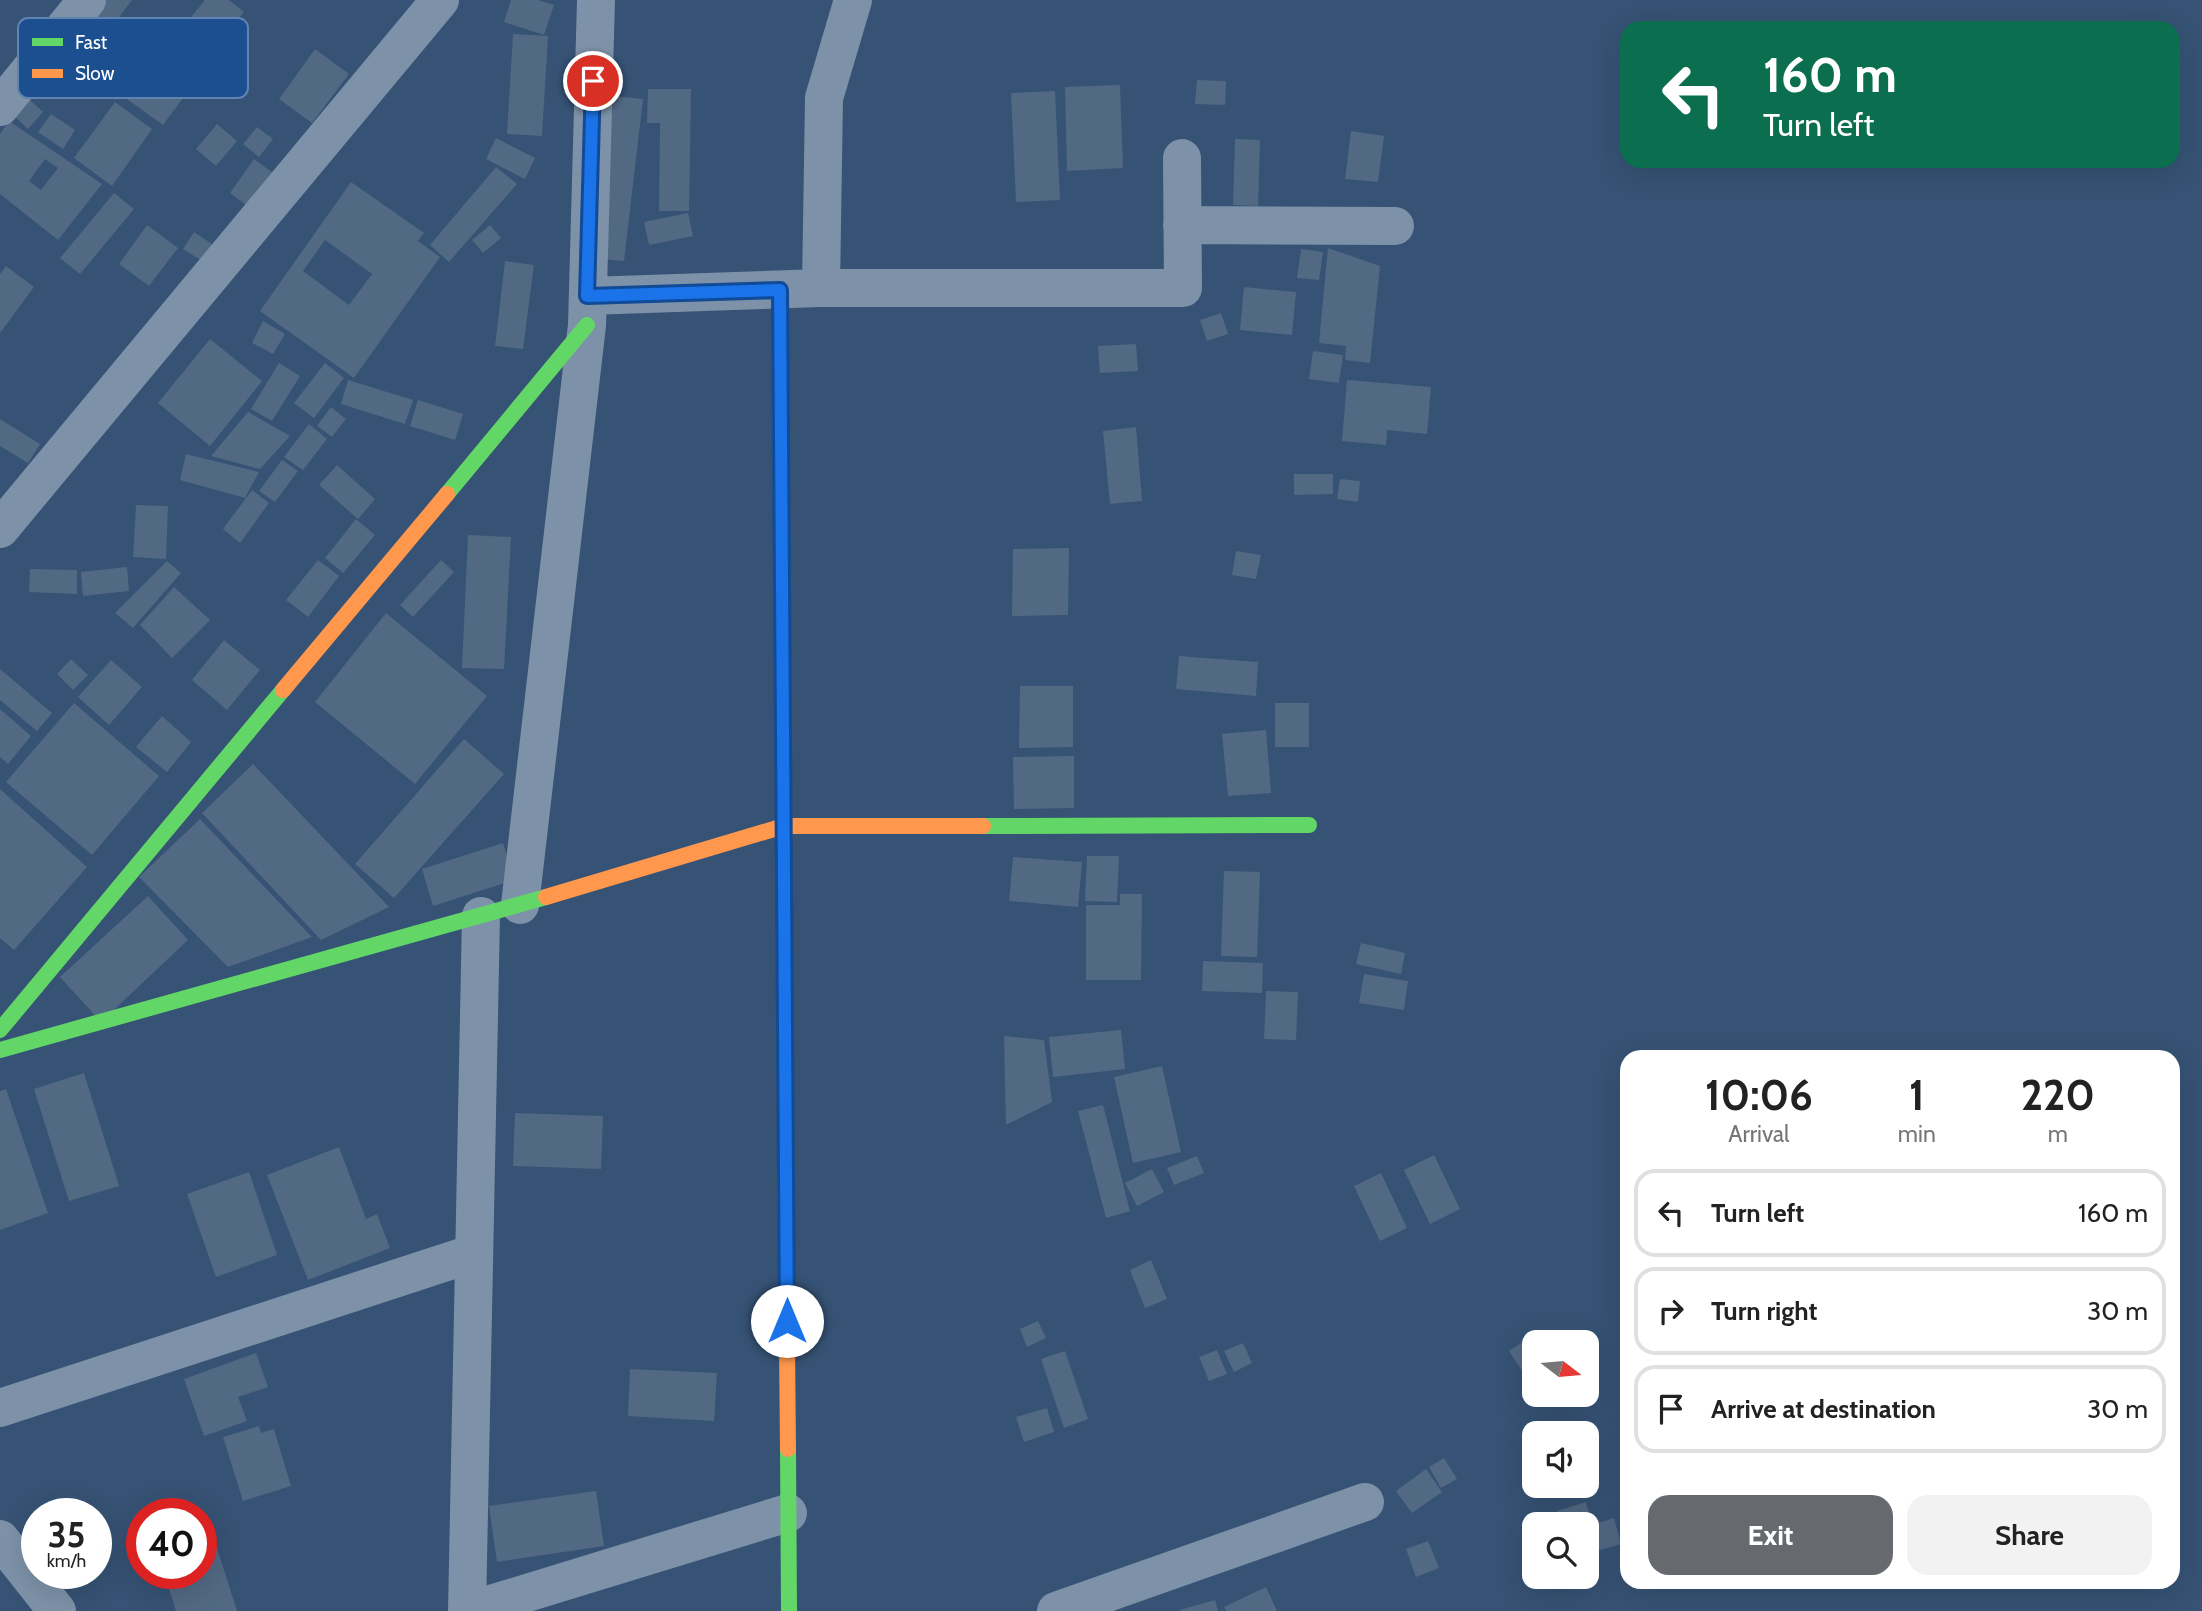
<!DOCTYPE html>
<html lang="en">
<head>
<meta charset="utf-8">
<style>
  :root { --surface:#fff; --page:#f2f2f2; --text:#222; --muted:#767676; --line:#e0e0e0; --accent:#666a6f }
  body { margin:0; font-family:Cabin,sans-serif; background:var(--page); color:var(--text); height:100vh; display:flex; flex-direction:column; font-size:26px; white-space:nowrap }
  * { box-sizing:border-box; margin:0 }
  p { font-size:23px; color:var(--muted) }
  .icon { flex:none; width:38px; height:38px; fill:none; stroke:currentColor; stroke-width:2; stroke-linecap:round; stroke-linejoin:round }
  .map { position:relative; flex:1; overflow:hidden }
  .sheet { position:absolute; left:1620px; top:1050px; width:560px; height:539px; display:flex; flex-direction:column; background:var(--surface); border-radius:21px; box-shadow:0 7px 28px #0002 }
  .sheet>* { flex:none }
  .top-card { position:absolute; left:1620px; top:21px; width:560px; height:147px; border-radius:21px; box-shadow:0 7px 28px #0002; background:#0b6e4f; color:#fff; overflow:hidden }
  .needle { width:46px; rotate:106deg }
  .tools { position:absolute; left:1522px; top:1330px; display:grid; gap:14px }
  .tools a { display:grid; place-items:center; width:77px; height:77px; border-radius:14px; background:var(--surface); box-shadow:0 7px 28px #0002; font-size:35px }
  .speed { position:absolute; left:21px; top:1498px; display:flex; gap:14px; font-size:35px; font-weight:700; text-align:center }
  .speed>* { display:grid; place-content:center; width:91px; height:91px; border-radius:50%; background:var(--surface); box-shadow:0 7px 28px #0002; line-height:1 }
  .speed small { font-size:18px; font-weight:400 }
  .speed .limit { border:10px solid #d22; background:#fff; color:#111 }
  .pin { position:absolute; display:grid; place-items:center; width:60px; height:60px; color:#fff; margin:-30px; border:4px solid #fff; border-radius:50%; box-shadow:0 2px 7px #0007 }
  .me { position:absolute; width:77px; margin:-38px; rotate:0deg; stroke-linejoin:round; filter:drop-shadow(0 0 5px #0008) }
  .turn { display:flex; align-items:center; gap:24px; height:147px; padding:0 28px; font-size:32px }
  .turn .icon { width:91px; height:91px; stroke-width:2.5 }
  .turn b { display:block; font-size:49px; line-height:60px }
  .eta { display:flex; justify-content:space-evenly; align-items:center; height:119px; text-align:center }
  .eta b { font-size:42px; font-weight:700; line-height:49px }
  .primary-button { display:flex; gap:14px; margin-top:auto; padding:14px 28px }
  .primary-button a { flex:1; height:80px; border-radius:21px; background:var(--accent); color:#fff; font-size:28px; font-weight:700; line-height:80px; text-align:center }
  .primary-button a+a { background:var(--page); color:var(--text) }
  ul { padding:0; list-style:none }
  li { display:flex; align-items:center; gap:21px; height:88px; margin:0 14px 10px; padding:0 14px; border:4px solid var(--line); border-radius:21px }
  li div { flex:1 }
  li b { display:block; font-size:26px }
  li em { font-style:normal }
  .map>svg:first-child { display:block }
</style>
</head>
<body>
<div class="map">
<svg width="2202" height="1611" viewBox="0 0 2202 1611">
  <rect width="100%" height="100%" fill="#365274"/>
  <path fill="#526984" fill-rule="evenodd" d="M106,0H132L108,32L92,20Z
    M205,0H229L244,12L184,86L154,62Z
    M511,0H538L554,5L544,35L504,22Z
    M513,34L548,36L542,136L507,134Z
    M315,49L349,74L312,123L279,99Z
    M150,68L186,94L163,125L127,99Z
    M1197,80L1226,81L1225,105L1195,104Z
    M1120,85L1123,168L1067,171L1065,87Z
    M648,89H691L689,211H659L660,123H647Z
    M1055,91L1060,200L1016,202L1011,93Z
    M604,95L643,99L624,261L586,258Z
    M29,99L43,112L28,129L14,116Z
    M115,102L152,129L112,186L74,158Z
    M51,114L75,130L63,149L38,132Z
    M9,121L102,184L58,240L0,194V134ZM45,159L58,168L41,190L29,181Z
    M217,124L237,141L216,166L196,149Z
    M257,127L273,139L259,157L243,144Z
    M1351,131L1384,136L1378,182L1345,179Z
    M496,138L535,158L525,179L486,159Z
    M1235,139L1260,140L1258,206L1233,205Z
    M254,159L273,173L249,207L230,193Z
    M496,167L517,184L449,262L430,245Z
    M351,182L424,233L418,241L440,257L354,378L260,311ZM325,240L372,274L349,305L303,271Z
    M114,193L134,209L80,274L60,258Z
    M688,213L693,236L649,245L644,222Z
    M147,225L178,248L149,286L119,264Z
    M490,225L501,238L483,253L472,240Z
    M194,232L212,244L202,261L183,249Z
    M1328,248L1380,266L1370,363L1345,360L1346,346L1319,343Z
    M1301,249L1323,252L1319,280L1297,278Z
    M505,261L534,265L523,349L495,346Z
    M6,266L34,287L0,333V274Z
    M1244,287L1296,292L1292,335L1240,330Z
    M1221,313L1228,334L1207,341L1200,320Z
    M263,321L285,334L273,354L252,343Z
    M210,339L262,381L210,446L158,403Z
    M1136,344L1138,371L1100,373L1098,346Z
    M1313,351L1343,355L1339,383L1309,379Z
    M279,363L300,376L272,421L251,409Z
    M325,363L344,378L314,418L294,403Z
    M348,380L413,400L405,424L341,404Z
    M1347,380L1431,387L1427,434L1387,430L1386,445L1342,441Z
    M418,400L463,414L455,440L410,426Z
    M331,407L346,419L332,437L317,426Z
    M248,412L290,436L260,469L211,456Z
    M0,419L40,444L28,463L0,446Z
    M309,424L327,439L303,470L284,457Z
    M1136,427L1142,501L1110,504L1103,431Z
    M186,454L259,472L245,498L180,480Z
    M282,460L298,471L275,502L259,491Z
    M337,465L375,499L358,519L319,485Z
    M1294,474H1333V494L1294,495Z
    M1340,479L1360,481L1358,502L1337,499Z
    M252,490L269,503L240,543L223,529Z
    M136,505L168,506L166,559L133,557Z
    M356,519L375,535L343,573L325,558Z
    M468,535L511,537L504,669L462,668Z
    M1069,548L1068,615L1012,616L1013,549Z
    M1236,551L1261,555L1256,579L1232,575Z
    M318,560L339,576L308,617L286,600Z
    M441,560L454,572L413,617L400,605Z
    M167,561L181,573L133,628L115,613Z
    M127,567L129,591L83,596L81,572Z
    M30,569L77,570V594L29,592Z
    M174,587L210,620L172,658L140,625Z
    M386,613L487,696L415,784L315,702Z
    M224,640L260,670L227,710L192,680Z
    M1179,656L1258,662L1256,696L1176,689Z
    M71,659L88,675L73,690L57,674Z
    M111,660L142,687L109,725L78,697Z
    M0,669L52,713L37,731L0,700Z
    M1020,686H1073V747L1019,748Z
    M74,703L159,776L92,855L6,782Z
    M1275,703H1309V747H1275Z
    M0,709L31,736L8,764L0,757Z
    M162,716L191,742L167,772L136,747Z
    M1266,730L1271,793L1228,796L1222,734Z
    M464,739L504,774L394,898L355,864Z
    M1074,756V808L1014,809L1013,757Z
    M253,764L389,907L321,940L202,813Z
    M0,789L87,867L14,950L0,938Z
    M200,819L312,937L228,967L139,877Z
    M503,843L514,880L433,906L422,869Z
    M1087,856H1119L1117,902L1085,901Z
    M1013,857L1082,862L1078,907L1009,901Z
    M1224,871L1260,872L1257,957L1221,956Z
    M1120,894H1142L1141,980H1086V905H1120Z
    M148,896L188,940L101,1022L60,977Z
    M1361,943L1405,953L1401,974L1356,964Z
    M1203,961L1263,963L1262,993L1202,991Z
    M1364,974L1408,981L1404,1010L1359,1003Z
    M1266,991L1298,992L1296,1040L1264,1039Z
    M1121,1030L1125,1069L1053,1077L1049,1037Z
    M1004,1036L1044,1040L1052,1102L1006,1125Z
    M1162,1066L1181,1152L1133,1163L1114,1077Z
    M84,1073L119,1186L69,1201L34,1089Z
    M6,1089L48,1213L0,1230V1091Z
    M1103,1105L1130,1211L1106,1218L1078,1111Z
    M515,1113L603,1116L601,1169L513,1166Z
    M339,1147L366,1219L377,1214L390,1248L308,1280L267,1175Z
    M1434,1155L1460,1209L1430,1224L1404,1170Z
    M1197,1156L1204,1173L1174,1185L1167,1168Z
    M1152,1169L1164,1192L1137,1206L1125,1183Z
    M249,1172L277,1255L216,1277L187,1194Z
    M1381,1173L1407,1228L1380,1241L1354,1186Z
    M1151,1260L1167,1299L1145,1308L1130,1270Z
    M1038,1321L1046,1338L1027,1347L1020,1329Z
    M1529,1338L1535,1347V1367L1524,1374L1509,1351Z
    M1243,1343L1252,1363L1234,1372L1224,1351Z
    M1217,1350L1227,1374L1209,1381L1199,1357Z
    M1065,1351L1088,1419L1064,1428L1041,1359Z
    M256,1353L268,1387L238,1397L247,1421L204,1436L184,1379Z
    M630,1369L717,1373L714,1421L628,1416Z
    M1047,1408L1054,1432L1024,1442L1016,1417Z
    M259,1426L261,1433L274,1429L291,1486L243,1501L223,1437Z
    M1444,1458L1457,1479L1441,1488L1429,1467Z
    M1426,1469L1442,1492L1412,1513L1396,1491Z
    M596,1491L604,1546L497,1562L489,1506Z
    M1586,1502L1592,1525L1614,1518L1621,1544L1587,1554V1524H1561L1557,1511Z
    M1428,1541L1439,1568L1416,1577L1406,1549Z
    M216,1545L237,1611H176L164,1573H201V1550Z
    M1266,1587L1277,1611H1226L1224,1607Z
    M1215,1600L1218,1611H1180V1610Z"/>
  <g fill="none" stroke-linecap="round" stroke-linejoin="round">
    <path stroke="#7d92a8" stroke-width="38" d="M0,107L87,0
      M1182,225L1395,226
      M821,288L824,98L853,0
      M588,296L821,288H1183L1182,158
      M0,529L440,0
      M520,905L587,325L596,0
      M0,1408L474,1253
      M0,1539L57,1611
      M467,1611L481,916
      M468,1611L788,1513
      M1056,1611L1365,1502"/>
    <path stroke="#63d668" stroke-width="16" d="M447,494L587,325
      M782,572L786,1236
      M983,826L1309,825
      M0,1030L283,690
      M0,1050L546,897
      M788,1449L789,1611"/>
    <path stroke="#ff974d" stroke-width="16" d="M780,290L782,572
      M283,690L447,494
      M546,897L784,826H983
      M786,1236L788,1449"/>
  </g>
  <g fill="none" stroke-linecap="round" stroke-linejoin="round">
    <g stroke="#114b97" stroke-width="18">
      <path id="route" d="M593,81L587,296L780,290L787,1321"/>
    </g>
    <use href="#route" stroke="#1a73e8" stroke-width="12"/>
  </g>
  <rect x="18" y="18" width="230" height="80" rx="10" fill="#1b4f8f" stroke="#5f84b1" stroke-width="2"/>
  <rect x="32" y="38" width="31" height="8" fill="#63d668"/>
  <rect x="32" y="69" width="31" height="9" fill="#ff974d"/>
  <g font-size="19" fill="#fff">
    <text x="75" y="49">Fast</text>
    <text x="75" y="80">Slow</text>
  </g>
</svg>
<div class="tools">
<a><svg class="needle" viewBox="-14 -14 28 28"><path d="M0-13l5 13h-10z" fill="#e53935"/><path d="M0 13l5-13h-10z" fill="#767676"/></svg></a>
<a><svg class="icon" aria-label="sound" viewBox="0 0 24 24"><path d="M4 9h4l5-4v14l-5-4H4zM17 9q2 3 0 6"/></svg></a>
<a><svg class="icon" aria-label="search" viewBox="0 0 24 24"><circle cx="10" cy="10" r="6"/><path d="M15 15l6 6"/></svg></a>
</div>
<div class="speed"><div>35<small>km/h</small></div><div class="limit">40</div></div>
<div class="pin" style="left:593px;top:81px;background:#d93025"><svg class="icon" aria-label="arrive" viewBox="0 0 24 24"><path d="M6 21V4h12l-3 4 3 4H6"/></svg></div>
<svg class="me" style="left:787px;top:1321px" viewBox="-20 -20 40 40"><circle r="19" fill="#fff"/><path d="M0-13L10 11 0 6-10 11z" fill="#1a73e8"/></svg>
<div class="top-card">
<div class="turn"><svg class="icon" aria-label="left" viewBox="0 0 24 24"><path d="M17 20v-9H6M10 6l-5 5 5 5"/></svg><div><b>160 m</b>Turn left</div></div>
</div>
<section class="sheet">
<div class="eta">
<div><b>10:06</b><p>Arrival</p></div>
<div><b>1</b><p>min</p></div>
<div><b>220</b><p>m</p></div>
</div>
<ul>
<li><svg class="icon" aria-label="left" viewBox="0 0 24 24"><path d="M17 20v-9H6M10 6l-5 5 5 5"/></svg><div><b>Turn left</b></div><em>160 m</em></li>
<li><svg class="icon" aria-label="right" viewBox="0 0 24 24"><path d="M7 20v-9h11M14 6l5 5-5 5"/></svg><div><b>Turn right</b></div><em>30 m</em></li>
<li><svg class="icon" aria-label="arrive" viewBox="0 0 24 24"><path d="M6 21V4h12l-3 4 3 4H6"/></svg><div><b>Arrive at destination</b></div><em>30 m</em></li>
</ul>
<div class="primary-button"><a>Exit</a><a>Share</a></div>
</section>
</div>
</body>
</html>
